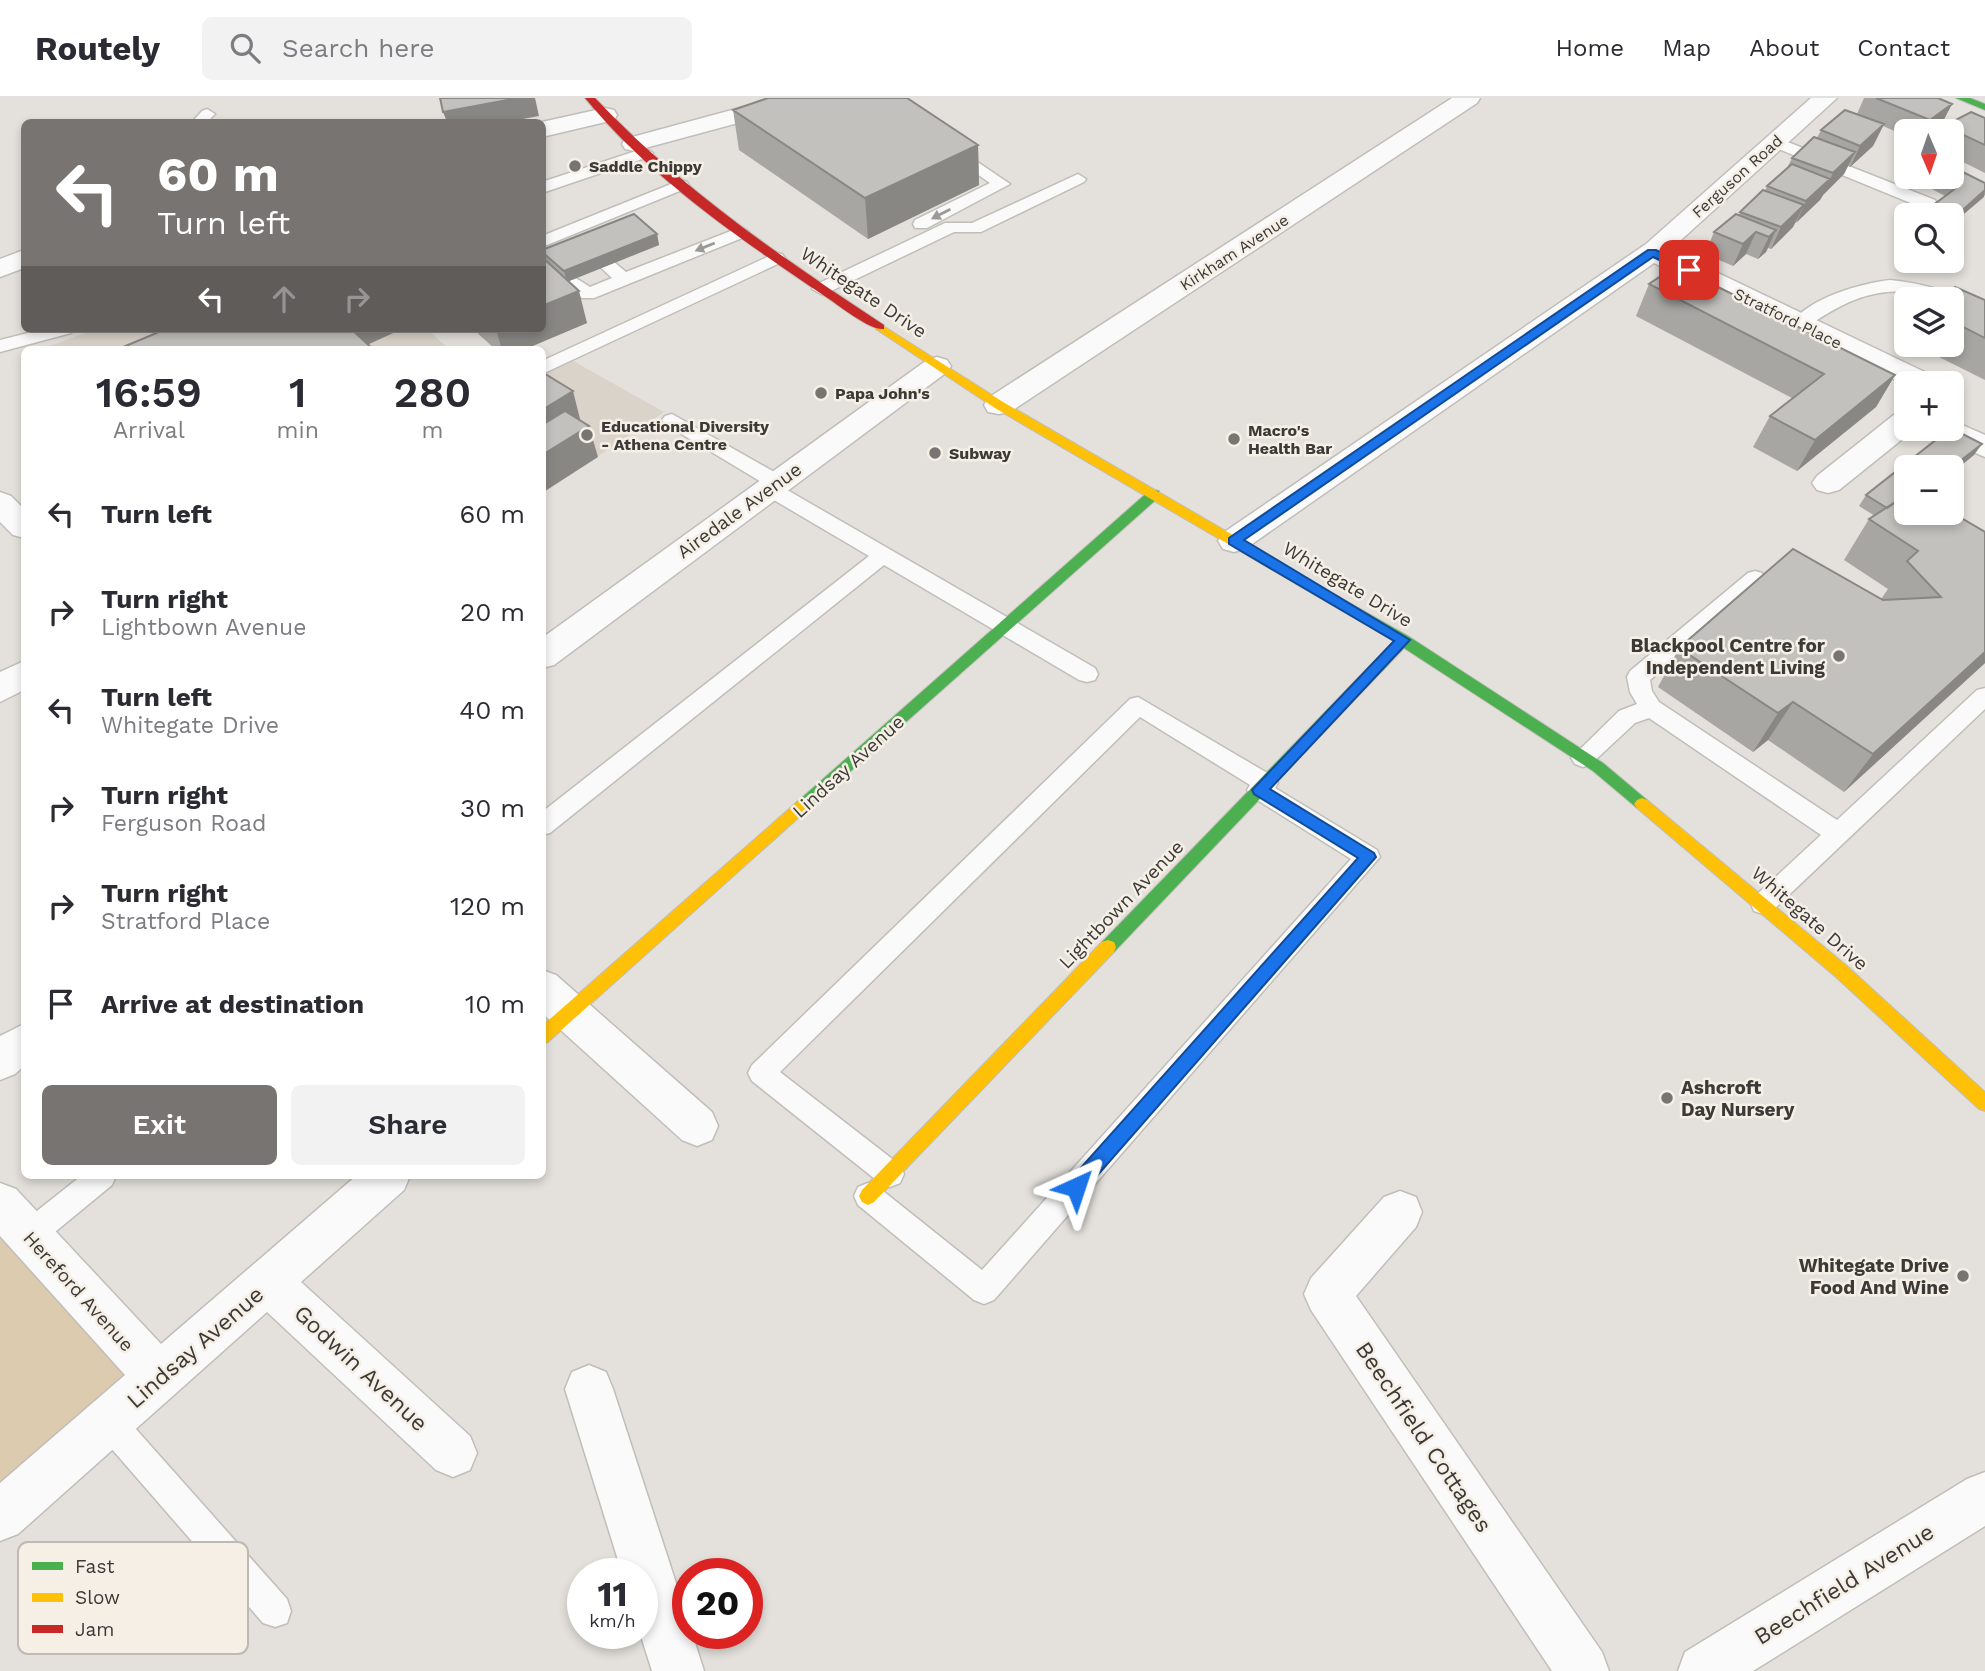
<!DOCTYPE html>
<html lang="en">
<head>
<meta charset="utf-8">
<style>
  :root { --surface:#fff; --page:#f2f2f3; --text:#2b2b33; --muted:#7c7c81; --line:#e1e1e2; --accent:#777471 }
  body { margin:0; font-family:"Work Sans",sans-serif; background:var(--page); color:var(--text); height:100vh; display:flex; flex-direction:column; font-size:26px; white-space:nowrap }
  * { box-sizing:border-box; margin:0 }
  p { font-size:23px; color:var(--muted) }
  .icon { flex:none; width:38px; height:38px; fill:none; stroke:currentColor; stroke-width:2; stroke-linecap:round; stroke-linejoin:round }
  .map { position:relative; flex:1; overflow:hidden }
  .sheet { position:absolute; left:21px; top:248px; width:525px; height:833px; display:flex; flex-direction:column; background:var(--surface); border-radius:10px; box-shadow:0 4px 10px #0003 }
  .sheet>* { flex:none }
  .guide { position:absolute; left:21px; top:21px; width:525px; height:214px; border-radius:10px; box-shadow:0 4px 10px #0003; background:#777471; color:#fff; overflow:hidden }
  .needle { width:46px; rotate:178deg }
  .tools { position:absolute; left:1894px; top:21px; display:grid; gap:14px }
  .tools a { display:grid; place-items:center; width:70px; height:70px; border-radius:10px; background:var(--surface); box-shadow:0 4px 10px #0003; font-size:35px }
  .speed { position:absolute; left:567px; top:1460px; display:flex; gap:14px; font-size:35px; font-weight:700; text-align:center }
  .speed>* { display:grid; place-content:center; width:91px; height:91px; border-radius:50%; background:var(--surface); box-shadow:0 4px 10px #0003; line-height:1 }
  .speed small { font-size:18px; font-weight:400 }
  .speed .limit { border:10px solid #d22; background:#fff; color:#111 }
  .pin { position:absolute; display:grid; place-items:center; width:60px; height:60px; color:#fff; margin:-30px; border-radius:14px; box-shadow:0 4px 10px #0006 }
  .me { position:absolute; width:77px; margin:-38px; rotate:42deg; stroke-linejoin:round; filter:drop-shadow(0 0 5px #0008) }
  .turn { display:flex; align-items:center; gap:24px; height:147px; padding:0 21px; font-size:32px }
  .turn .icon { width:91px; height:91px; stroke-width:2.5 }
  .turn b { display:block; font-size:49px; line-height:60px }
  .lanes { display:flex; align-items:center; height:66px; padding:0 21px; background:#0003; justify-content:center; gap:35px; direction:ltr }
  .lanes .off { opacity:.35 }
  .eta { display:flex; justify-content:space-evenly; align-items:center; height:119px; text-align:center }
  .eta b { font-size:42px; font-weight:600; line-height:49px }
  .button { display:flex; gap:14px; margin-top:auto; padding:14px 21px }
  .button a { flex:1; height:80px; border-radius:10px; background:var(--accent); color:#fff; font-size:28px; font-weight:600; line-height:80px; text-align:center }
  .button a+a { background:var(--page); color:var(--text) }
  ul { padding:0; list-style:none }
  li { display:flex; align-items:center; gap:21px; height:98px; padding:0 21px }
  li div { flex:1 }
  li b { display:block; font-size:26px }
  li em { font-style:normal }
  header { display:flex; align-items:center; gap:42px; box-sizing:border-box; height:98px; padding:0 35px; background:var(--surface); border-bottom:2px solid var(--line) }
  header strong { font-size:33px }
  nav { display:flex; gap:38px; margin-inline-start:auto; font-size:24px }
  .search { width:490px; height:63px; background:var(--page); display:flex; align-items:center; gap:18px; box-sizing:border-box; padding:0 24px; border-radius:10px; color:var(--muted); font-size:26px }
  .map>svg:first-child { display:block }
</style>
</head>
<body>
<header>
<strong>Routely</strong>
<div class="search"><svg class="icon" aria-label="search" viewBox="0 0 24 24"><circle cx="10" cy="10" r="6"/><path d="M15 15l6 6"/></svg>Search here</div>
<nav><a>Home</a><a>Map</a><a>About</a><a>Contact</a></nav>
</header>
<div class="map">
<svg width="1985" height="1573" viewBox="0 0 1985 1573">
  <rect width="100%" height="100%" fill="#e4e1dc"/>
  <path fill="#d9d3c9" d="M96,231H427L450,252H39Z
    M559,255L664,314L543,395V263Z"/>
  <path fill="#ddcbaf" d="M0,1107L148,1269L0,1397Z"/>
  <g fill="none" stroke-linecap="round" stroke-linejoin="round">
    <g stroke="#c0beba" stroke-width="3">
      <path id="lane" d="M207,11L215,16L207,24H192L202,13Z
        M1775,39L1935,102L1937,106L1935,110H1923L1769,47L1767,44L1769,41Z
        M951,46L1010,86L927,130H915L913,126L915,122L990,85L945,54L943,51L945,48Z
        M645,50L653,55L651,58L542,95V84Z
        M1078,76L1086,81L1084,84L981,134H954L827,195L821,196L812,191L815,187L945,125H972Z
        M681,82L687,84L689,87L687,90L542,149V138Z
        M741,129L749,134L747,138L594,200H582L562,182L571,177L590,189L612,180L599,168L602,164H614L626,174Z
        M776,155L782,156L785,160L782,164L542,276V263Z
        M1890,182C1924,185 1954,195 1985,209V221L1951,207V201C1936,201 1923,196 1908,194C1868,190 1837,208 1805,230L1799,231L1790,226C1810,200 1858,186 1890,182Z
        M44,231H74L71,235L0,254V242Z
        M672,316L783,379L786,384L782,389L1095,570L1098,576L1095,582L1087,584L1079,582L884,467L550,735L542,737V714L869,458L762,395L759,390L763,385L665,326L662,322L665,318Z
        M1755,473L1762,475L1765,480L1762,485L1650,582L1652,593L1659,604L1837,722L1977,592L1985,590V611L1772,813L1763,816L1754,813L1751,806L1754,799L1821,737L1649,620L1635,625L1591,666L1583,669L1575,666L1571,660L1619,613L1637,606L1630,594L1627,579L1630,573L1748,475Z
        M1138,599L1274,679L1278,685L1275,690L1377,752L1380,759L994,1202L984,1206L974,1202L858,1107L854,1098L858,1089L868,1085L878,1089L982,1172L1351,761L1251,698L1247,692L1250,687L1140,619L780,974L900,1067L904,1076L900,1085L890,1089L880,1085L752,983L748,975L752,967L1130,601Z
        M81,1078H116L112,1087L38,1148L28,1152L18,1148L14,1138L18,1128Z
        M108,1308L119,1312L287,1501L291,1513L287,1525L275,1529L263,1525L97,1334L93,1323L97,1312Z"/>
    </g>
    <g stroke="#c0beba" stroke-width="3">
      <path id="street" d="M776,0H815L812,5L634,53L625,51L622,46L625,41Z
        M1452,0H1480L1477,5L1010,314L999,316L988,314L984,307L988,300Z
        M1811,0H1837L1670,152L1935,279L1939,285L1906,287L1654,165L1245,451L1234,454L1223,451L1218,443L1223,435L1646,146Z
        M605,10L614,12L617,17L614,22L542,39V24Z
        M24,152V170L0,179V161Z
        M937,259L947,262L951,268L947,274L554,567L542,570V540L927,262Z
        M1906,313V331H1915L1839,392L1828,395L1817,392L1812,385L1817,378L1895,316Z
        M1951,322L1985,337V359L1936,338L1932,331H1951Z
        M0,394L11,398L24,411V440L13,437L0,424Z
        M24,563V592L0,604V574Z
        M542,872L556,877L712,1014L718,1028L712,1042L697,1048L682,1042L542,915Z
        M24,926V968L15,976L0,982V938Z
        M356,1078H410L404,1092L301,1184L470,1338L477,1355L470,1372L453,1379L436,1372L267,1214L18,1436L0,1443V1385L125,1277L0,1138V1085L16,1091L161,1246Z
        M1400,1093L1416,1099L1422,1114L1416,1129L1356,1198L1602,1554L1609,1573H1552L1311,1212L1304,1196L1311,1180L1384,1099Z
        M589,1267L606,1274L613,1291L688,1522V1535H692L704,1573H652L640,1535H642V1475H622L565,1291L572,1274Z
        M1985,1374V1428L1753,1573H1678L1685,1554L1967,1381Z"/>
    </g>
    <g stroke="#c0beba" stroke-width="2">
      <path id="fast" d="M1956,0H1970L1985,6V12Z
        M1154,392L1159,393V399L807,712H797L794,708L797,704L1149,393Z
        M1276,463L1408,538L1603,665L1647,702L1650,706L1647,710H1637L1593,673L1404,550L1114,854L1108,856L1102,854L1100,849L1102,844L1394,543L1271,471L1269,468Z"/>
    </g>
    <g stroke="#c0beba" stroke-width="2">
      <path id="slow" d="M880,226L1003,304L1281,465V471H1271L995,310L876,231V227Z
        M1642,700L1647,702L1848,869L1985,994V1013L1979,1011L1836,879L1637,710L1634,706L1637,702Z
        M802,702L810,708L807,712L548,944L542,946V928L797,704Z
        M1108,842L1114,844L1116,849L1114,854L874,1104L868,1107L862,1104L859,1098L862,1092L1102,844Z"/>
    </g>
    <g stroke="#c0beba" stroke-width="2">
      <path id="jam" d="M585,0H595C680,90 781,159 884,227V231C871,233 841,209 829,201C743,143 651,81 585,0Z"/>
    </g>
    <use href="#lane" fill="#fbfafa" fill-rule="evenodd"/>
    <use href="#street" fill="#fbfafa" fill-rule="evenodd"/>
    <use href="#fast" fill="#4caf50" fill-rule="evenodd"/>
    <use href="#slow" fill="#ffc107" fill-rule="evenodd"/>
    <use href="#jam" fill="#c62828" fill-rule="evenodd"/>
  </g>
  <path fill="#a7a6a3" d="M1864,0H1938L1952,6L1941,27L1932,33H1906V38L1883,28L1873,48L1850,69L1848,68L1844,76L1823,97L1820,102L1795,125L1793,129L1771,151L1768,150L1766,154L1758,161L1746,156L1733,168L1705,156L1714,134L1739,117L1740,114L1765,93L1767,88L1787,70L1792,60L1817,40L1821,32L1857,16Z
    M733,12L978,47L979,87L868,141L739,52Z
    M1985,20V75L1951,58V33H1941L1944,28Z
    M1906,59V77L1897,72L1903,61Z
    M1909,79H1951L1985,85V97L1951,127V117H1927L1932,108L1945,98Z
    M657,136L659,147L568,183L587,225L523,252H496L473,231H542V152Z
    M1649,186L1895,277L1876,309L1797,373L1753,349L1770,318L1792,300L1636,218Z
    M1951,201L1985,202V282L1915,247H1951Z
    M1974,357L1951,369L1906,415L1985,434V565L1844,694L1768,642L1753,654L1658,589L1679,550L1881,501L1888,491L1844,462L1869,421L1875,418L1859,408L1866,397Z"/>
  <path fill="#888784" d="M518,0H535L539,18L507,24H447L443,14Z
    M1952,6L1941,27L1932,33H1924L1930,22Z
    M1884,26L1873,48L1850,69L1860,48Z
    M978,47L979,87L868,141L865,100Z
    M1855,54L1844,76L1823,97L1820,102L1796,125L1806,103L1830,81L1833,75Z
    M1985,92L1984,99L1951,127L1957,117Z
    M1804,107L1793,129L1771,151L1781,129Z
    M1776,132L1766,154L1758,161L1769,139Z
    M1756,134L1746,156L1733,168L1743,146Z
    M657,136L659,147L567,184L564,173Z
    M579,193L587,225L523,252H502L496,231H542V208Z
    M344,231H402L356,252Z
    M1895,277L1876,309L1797,373L1815,342Z
    M573,293L581,325L542,349V312Z
    M589,328L598,359L542,395V357Z
    M1982,346L1974,357L1951,376V370Z
    M1985,554V565L1844,694L1873,656Z
    M1793,604L1768,642L1753,654L1778,615Z"/>
  <path fill="#c2c1bd" stroke="#888784" stroke-width="2" d="M440,0H518L443,14Z
    M768,0H907L978,47L865,100L733,12Z
    M1876,0H1938L1952,6L1930,22Z
    M1845,12L1884,26L1860,48L1821,32Z
    M1971,14L1985,20V47L1944,28Z
    M1814,39L1855,54L1833,75L1792,60Z
    M1792,66L1830,81L1806,103L1767,88Z
    M1951,68L1985,85V92L1957,117L1932,108L1956,90L1935,79H1951Z
    M1763,92L1804,107L1781,129L1740,114Z
    M634,116L657,136L564,173L542,154V152Z
    M1736,116L1776,132L1769,139L1756,134L1743,146L1714,134Z
    M542,159L579,193L542,208Z
    M1676,168L1895,277L1815,342L1770,318L1824,276L1649,186Z
    M1955,189L1985,202V240L1951,223V201H1933Z
    M166,231H351L374,252H116Z
    M542,274L573,293L542,312Z
    M565,313L589,328L542,357V327Z
    M1951,330L1982,346L1951,370V369H1906V397L1887,410L1866,397Z
    M1906,397V415L1951,414L1985,434V554L1873,656L1793,604L1778,615L1679,550L1793,451L1883,502L1941,499L1907,463L1918,453L1869,421Z"/>
  <defs><path id="oneway-solid" d="M-6-.8H1V-3.2L6.5 0L1 3.2V.8H-6Z" transform="scale(1.75)"/></defs>
  <g fill="#9c9a98">
    <use href="#oneway-solid" transform="translate(941 116) rotate(153)"/>
    <use href="#oneway-solid" transform="translate(705 149) rotate(158)"/>
  </g>
  <path fill="#1a73e8" stroke="#114b97" stroke-width="2" d="M1648,152H1656L1695,172L1685,174L1653,159L1244,442L1410,542L1270,691L1374,755L1376,759L1082,1095L1076,1098L1069,1095L1066,1089L1069,1083L1358,760L1254,696L1252,692L1394,543L1229,446V440Z"/>
  <g fill="#777471" stroke="#f5efe6" stroke-width="2.5">
    <circle cx="575" cy="68" r="7"/>
    <circle cx="821" cy="295" r="7"/>
    <circle cx="587" cy="337" r="7"/>
    <circle cx="1234" cy="341" r="7"/>
    <circle cx="935" cy="355" r="7"/>
    <circle cx="1839" cy="558" r="7"/>
    <circle cx="1667" cy="1000" r="7"/>
    <circle cx="1963" cy="1178" r="7"/>
  </g>
  <g text-anchor="middle" stroke-width="5" stroke-linejoin="round" paint-order="stroke">
    <g font-size="16" font-weight="bold" fill="#3c3a37" stroke="#f5efe6" text-anchor="start">
      <text x="589" y="74">Saddle Chippy</text>
      <text x="835" y="301">Papa John's</text>
      <text x="601" y="334">Educational Diversity<tspan x="601" dy="18">- Athena Centre</tspan></text>
      <text x="1248" y="338">Macro's<tspan x="1248" dy="18">Health Bar</tspan></text>
      <text x="949" y="361">Subway</text>
    </g>
    <g font-size="16" fill="#3c3a37" stroke="#f5efe6">
      <text transform="translate(1737 78) rotate(-42)" y="6">Ferguson Road</text>
      <text transform="translate(1234 154) rotate(-33)" y="6">Kirkham Avenue</text>
      <text transform="translate(1788 220) rotate(26)" y="6">Stratford Place</text>
    </g>
    <g font-size="19" fill="#3c3a37" stroke="#f5efe6">
      <text transform="translate(864 194) rotate(34)" y="7">Whitegate Drive</text>
      <text transform="translate(739 412) rotate(-36)" y="7">Airedale Avenue</text>
      <text transform="translate(1348 486) rotate(31)" y="7">Whitegate Drive</text>
      <text transform="translate(848 668) rotate(-42)" y="7">Lindsay Avenue</text>
      <text transform="translate(1121 806) rotate(-46)" y="7">Lightbown Avenue</text>
      <text transform="translate(1810 820) rotate(41)" y="7">Whitegate Drive</text>
      <text transform="translate(79 1193) rotate(48)" y="7">Hereford Avenue</text>
    </g>
    <g font-size="19" font-weight="bold" fill="#3c3a37" stroke="#f5efe6" text-anchor="end">
      <text x="1825" y="554">Blackpool Centre for<tspan x="1825" dy="22">Independent Living</tspan></text>
      <text x="1681" y="996" text-anchor="start">Ashcroft<tspan x="1681" dy="22">Day Nursery</tspan></text>
      <text x="1949" y="1174">Whitegate Drive<tspan x="1949" dy="22">Food And Wine</tspan></text>
    </g>
    <g font-size="23" fill="#3c3a37" stroke="#f5efe6">
      <text transform="translate(195 1249) rotate(-41)" y="8">Lindsay Avenue</text>
      <text transform="translate(361 1270) rotate(43)" y="8">Godwin Avenue</text>
      <text transform="translate(1424 1339) rotate(56)" y="8">Beechfield Cottages</text>
      <text transform="translate(1844 1486) rotate(-32)" y="8">Beechfield Avenue</text>
    </g>
  </g>
  <rect x="18" y="1444" width="230" height="112" rx="10" fill="#f5efe6" stroke="#beb9b2" stroke-width="2"/>
  <rect x="32" y="1464" width="31" height="8" fill="#4caf50"/>
  <rect x="32" y="1495" width="31" height="9" fill="#ffc107"/>
  <rect x="32" y="1527" width="31" height="8" fill="#c62828"/>
  <g font-size="19" fill="#3c3a37">
    <text x="75" y="1475">Fast</text>
    <text x="75" y="1506">Slow</text>
    <text x="75" y="1538">Jam</text>
  </g>
</svg>
<div class="tools">
<a><svg class="needle" viewBox="-14 -14 28 28"><path d="M0-13l5 13h-10z" fill="#e53935"/><path d="M0 13l5-13h-10z" fill="#7c7c81"/></svg></a>
<a><svg class="icon" aria-label="search" viewBox="0 0 24 24"><circle cx="10" cy="10" r="6"/><path d="M15 15l6 6"/></svg></a>
<a><svg class="icon" aria-label="layers" viewBox="0 0 24 24"><path d="M12 4l9 5-9 5-9-5zM3 14l9 5 9-5"/></svg></a>
<a>+</a>
<a>−</a>
</div>
<div class="speed"><div>11<small>km/h</small></div><div class="limit">20</div></div>
<div class="pin" style="left:1689px;top:172px;background:#d93025"><svg class="icon" aria-label="arrive" viewBox="0 0 24 24"><path d="M6 21V4h12l-3 4 3 4H6"/></svg></div>
<svg class="me" style="left:1076px;top:1089px" viewBox="-20 -20 40 40"><path d="M0-17L14 15 0 8-14 15z" fill="#1a73e8" stroke="#fff" stroke-width="4"/></svg>
<div class="guide">
<div class="turn"><svg class="icon" aria-label="left" viewBox="0 0 24 24"><path d="M17 20v-9H6M10 6l-5 5 5 5"/></svg><div><b>60 m</b>Turn left</div></div>
<div class="lanes"><svg class="icon" aria-label="left" viewBox="0 0 24 24"><path d="M17 20v-9H6M10 6l-5 5 5 5"/></svg><svg class="icon off" aria-label="ahead" viewBox="0 0 24 24"><path d="M12 20V5M6 11l6-6 6 6"/></svg><svg class="icon off" aria-label="right" viewBox="0 0 24 24"><path d="M7 20v-9h11M14 6l5 5-5 5"/></svg></div>
</div>
<section class="sheet">
<div class="eta">
<div><b>16:59</b><p>Arrival</p></div>
<div><b>1</b><p>min</p></div>
<div><b>280</b><p>m</p></div>
</div>
<ul>
<li><svg class="icon" aria-label="left" viewBox="0 0 24 24"><path d="M17 20v-9H6M10 6l-5 5 5 5"/></svg><div><b>Turn left</b></div><em>60 m</em></li>
<li><svg class="icon" aria-label="right" viewBox="0 0 24 24"><path d="M7 20v-9h11M14 6l5 5-5 5"/></svg><div><b>Turn right</b><p>Lightbown Avenue</p></div><em>20 m</em></li>
<li><svg class="icon" aria-label="left" viewBox="0 0 24 24"><path d="M17 20v-9H6M10 6l-5 5 5 5"/></svg><div><b>Turn left</b><p>Whitegate Drive</p></div><em>40 m</em></li>
<li><svg class="icon" aria-label="right" viewBox="0 0 24 24"><path d="M7 20v-9h11M14 6l5 5-5 5"/></svg><div><b>Turn right</b><p>Ferguson Road</p></div><em>30 m</em></li>
<li><svg class="icon" aria-label="right" viewBox="0 0 24 24"><path d="M7 20v-9h11M14 6l5 5-5 5"/></svg><div><b>Turn right</b><p>Stratford Place</p></div><em>120 m</em></li>
<li><svg class="icon" aria-label="arrive" viewBox="0 0 24 24"><path d="M6 21V4h12l-3 4 3 4H6"/></svg><div><b>Arrive at destination</b></div><em>10 m</em></li>
</ul>
<div class="button"><a>Exit</a><a>Share</a></div>
</section>
</div>
</body>
</html>
